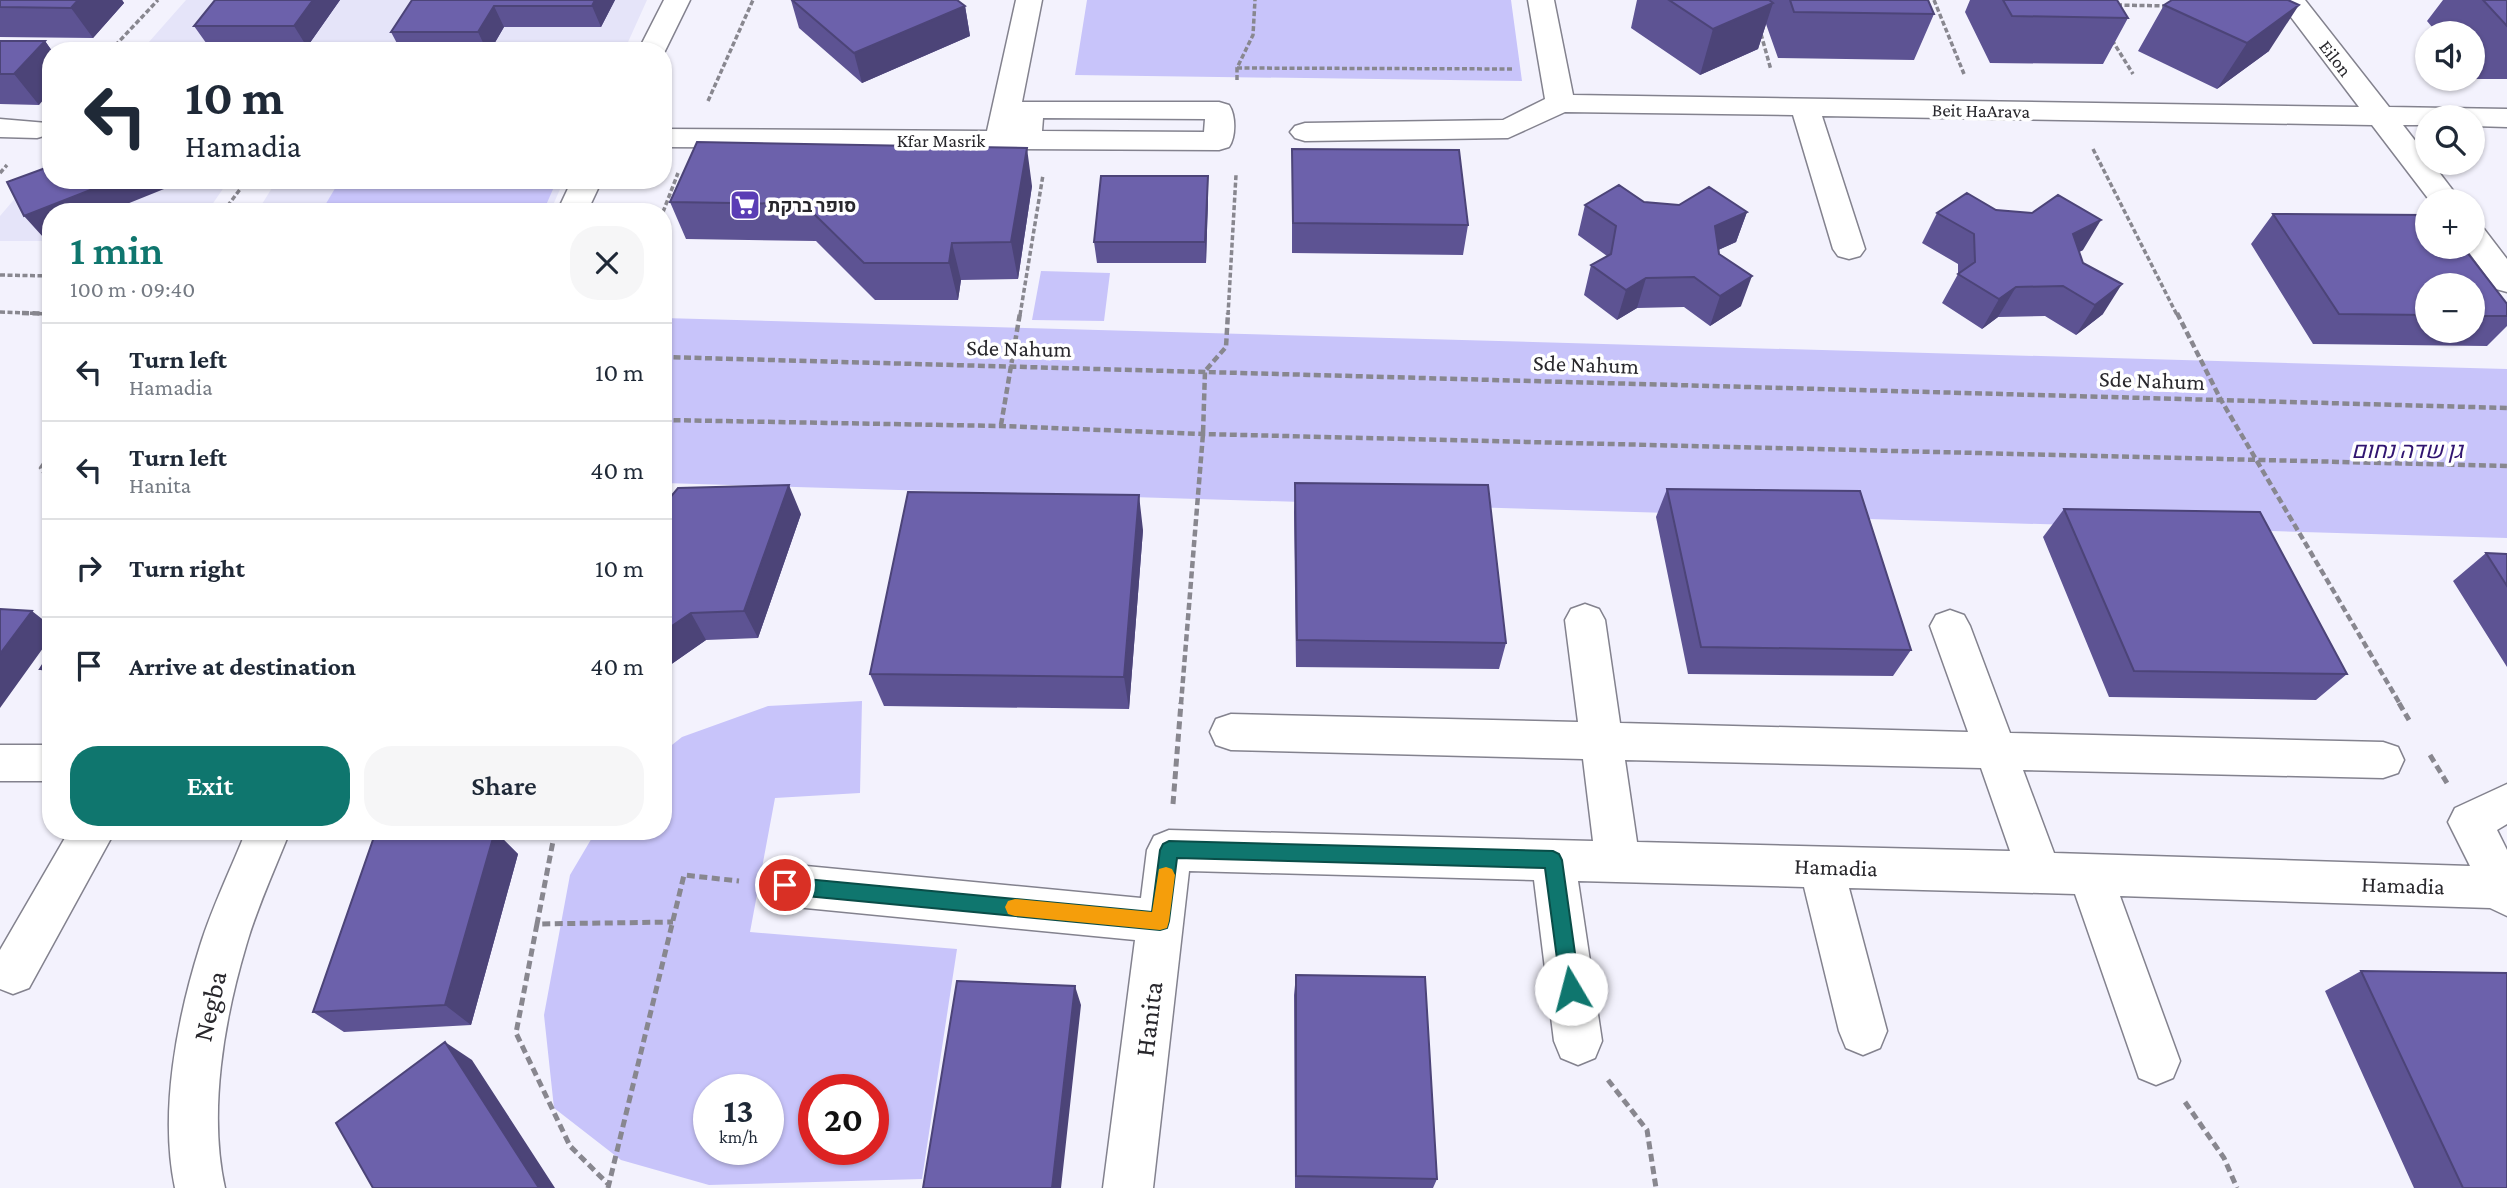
<!DOCTYPE html>
<html lang="en">
<head>
<meta charset="utf-8">
<style>
  :root { --surface:#fff; --page:#f6f6f7; --text:#1f2937; --muted:#747a83; --line:#e0e1e3; --accent:#0f766e }
  body { margin:0; font-family:"Crimson Pro",Heebo,serif; background:var(--page); color:var(--text); height:100vh; display:flex; flex-direction:column; font-size:26px; white-space:nowrap }
  * { box-sizing:border-box; margin:0 }
  p { font-size:23px; color:var(--muted) }
  .icon { flex:none; width:38px; height:38px; fill:none; stroke:currentColor; stroke-width:2; stroke-linecap:round; stroke-linejoin:round }
  .map { position:relative; flex:1; overflow:hidden }
  .panel { position:absolute; left:42px; top:203px; width:630px; height:637px; display:flex; flex-direction:column; background:var(--surface); border-radius:28px; box-shadow:0 2px 5px #0004 }
  .panel>* { flex:none }
  .top-card { position:absolute; left:42px; top:42px; width:630px; height:147px; border-radius:28px; box-shadow:0 2px 5px #0004; background:#fff; color:var(--text); overflow:hidden }
  .controls { position:absolute; left:2415px; top:21px; display:grid; gap:14px }
  .controls a { display:grid; place-items:center; width:70px; height:70px; border-radius:50%; background:var(--surface); box-shadow:0 2px 5px #0004; font-size:35px }
  .speed { position:absolute; left:693px; top:1074px; display:flex; gap:14px; font-size:35px; font-weight:700; text-align:center }
  .speed>* { display:grid; place-content:center; width:91px; height:91px; border-radius:50%; background:var(--surface); box-shadow:0 2px 5px #0004; line-height:1 }
  .speed small { font-size:18px; font-weight:400 }
  .speed .limit { border:10px solid #d22; background:#fff; color:#111 }
  .pin { position:absolute; display:grid; place-items:center; width:60px; height:60px; color:#fff; margin:-30px; border:4px solid #fff; border-radius:50%; box-shadow:0 2px 7px #0007 }
  .me { position:absolute; width:77px; margin:-38px; rotate:352deg; stroke-linejoin:round; filter:drop-shadow(0 0 5px #0008) }
  .turn { display:flex; align-items:center; gap:24px; height:147px; padding:0 28px; font-size:32px }
  .turn .icon { width:91px; height:91px; stroke-width:2.5 }
  .turn b { display:block; font-size:49px; line-height:60px }
  .round { display:grid; place-items:center; flex:none; width:74px; height:74px; border-radius:28px; background:var(--page) }
  .overview { display:flex; align-items:center; justify-content:space-between; height:119px; padding:0 28px }
  h1 { font-size:42px; font-weight:600; line-height:52px; color:var(--accent) }
  .button { display:flex; gap:14px; margin-top:auto; padding:14px 28px }
  .button a { flex:1; height:80px; border-radius:28px; background:var(--accent); color:#fff; font-size:28px; font-weight:600; line-height:80px; text-align:center }
  .button a+a { background:var(--page); color:var(--text) }
  ul { padding:0; list-style:none }
  li { display:flex; align-items:center; gap:21px; height:98px; padding:0 28px; border-top:2px solid var(--line) }
  li div { flex:1 }
  li b { display:block; font-size:26px }
  li em { font-style:normal }
  .map>svg:first-child { display:block }
</style>
</head>
<body>
<div class="map">
<svg width="2507" height="1188" viewBox="0 0 2507 1188">
  <rect width="100%" height="100%" fill="#f3f2fd"/>
  <path fill="#e5e4f9" d="M186,0H647L624,51H141Z
    M51,156V180H229L207,212H51V241H0V216Z
    M277,180H564L550,212H308L310,206L262,204Z"/>
  <path fill="#c8c4fa" fill-rule="evenodd" d="M1087,0H1511L1522,81L1075,75Z
    M340,180H557L543,212H321Z
    M1041,271L1110,273L1104,321L1032,320Z
    M663,318L2507,369V538L663,483Z
    M862,701L860,793L775,798L750,932L957,949L922,1179L709,1185L621,1160L554,1108L544,1015L570,875L596,831H663V752L682,737L768,706ZM709,1090H768V1150H709ZM814,1090H873V1150H814Z"/>
  <g fill="none" stroke-linecap="round" stroke-linejoin="round">
    <g stroke="#83828e" stroke-width="3">
      <path id="minor" d="M664,0H690L663,55V51H638Z
        M1016,0H1042L1022,102H1219L1229,105C1236,115 1236,137 1229,147L1219,150L663,147V129L987,131ZM1043,118L1205,119L1204,132L1042,131Z
        M1528,0H1554L1573,95L2359,107L2278,0H2305L2389,107L2507,109V127L2473,126V117H2427V125H2403L2427,156V163H2432L2461,201H2430L2372,125L1822,116L1865,249L1860,256L1849,259L1838,256L1833,249L1793,115L1565,112L1508,138L1305,141L1295,138L1290,132L1295,126L1305,123L1503,120L1545,99Z
        M0,119L47,123L51,130L47,135L37,138L0,137Z
        M572,180H602L587,212H557Z
        M2473,226L2484,229L2507,259V292L2496,289L2465,247H2473Z
        M1585,604L1599,609L1605,620L1620,723L1968,732L1930,626L1936,615L1950,610L1964,615L1970,626L2010,733L2383,742L2398,747L2404,760L2398,773L2383,778L2023,770L2054,853L2470,866L2448,822L2455,808L2507,784V824L2497,830L2507,850V916L2490,908L2120,896L2180,1061L2173,1078L2156,1085L2139,1078L2075,894L1849,888L1887,1031L1880,1048L1863,1055L1846,1048L1839,1031L1804,887L1578,881L1602,1041L1595,1058L1578,1065L1561,1058L1554,1041L1534,880L1189,871L1153,1188H1103L1135,940L785,906L769,900L763,885L769,870L785,864L1141,898L1147,850L1154,836L1169,830L1593,841L1583,759L1231,750L1216,745L1210,732L1216,719L1231,714L1578,722L1565,620L1571,609ZM1625,760L1981,768L2010,851L1637,842Z
        M0,745H51V781H0Z
        M69,831H115L29,988L13,994L0,989V950Z
        M246,831H290C275,869 257,907 246,946C224,1020 208,1112 225,1188H175C159,1112 177,1019 200,946C212,907 231,869 246,831Z"/>
    </g>
    <path stroke="#88878f" stroke-width="3.5" stroke-dasharray="5 2.5" stroke-linecap="butt" d="M1934,0L1964,74
      M2117,5L2168,6
      M1761,34L1771,70
      M2112,40L2133,74
      M110,51L158,0
      M1237,68L1513,69
      M1237,80V68L1253,35L1255,0
      M708,101L753,0
      M2093,149L2177,315
      M0,173L7,165
      M223,212L247,180
      M663,212L678,173
      M0,275L51,276
      M0,312L51,314
      M1020,315L1043,175
      M1228,315L1236,175"/>
    <path stroke="#88878f" stroke-width="4.5" stroke-dasharray="7 3.5" stroke-linecap="butt" d="M22,313L51,314
      M2177,313L2221,400L2400,704
      M663,357L2507,408
      M663,420L1001,426L1203,434L2507,466
      M1001,425L1020,313
      M51,454L41,468L51,482
      M1181,704L1203,434L1205,371L1226,347L1228,313"/>
    <path stroke="#88878f" stroke-width="5" stroke-dasharray="8 4.5" stroke-linecap="butt" d="M2399,703L2409,720
      M2430,755L2447,783
      M1173,804L1181,703
      M555,831L537,924L673,922
      M537,924L516,1033L570,1146L609,1185
      M1608,1080L1647,1130L1656,1188
      M2185,1102L2224,1158L2237,1188
      M608,1188L684,875L739,881"/>
    <use href="#minor" fill="#fff" fill-rule="evenodd"/>
  </g>
  <path fill="#5d5393" fill-rule="evenodd" d="M0,0H122L124,3L93,38L0,37Z
    M215,0H340L307,47H209L194,26Z
    M412,0H615L601,27H504L490,51H401L391,32Z
    M791,0H957L965,6L970,36L862,83L799,28Z
    M1637,0H1928L1934,14L1914,60L1778,58L1766,24L1758,49L1700,75L1631,28Z
    M1970,0H2117L2128,18L2103,64L1990,63L1965,12Z
    M2443,0H2507V79H2476L2473,75V33H2437L2427,21Z
    M2164,5L2269,51L2217,89L2138,51Z
    M0,41H45L52,51H51L39,105L0,104Z
    M1292,149L1468,225L1463,255L1292,253Z
    M1208,176V198L1206,263H1097L1094,242Z
    M1032,186L1018,279L961,280L958,300H875L816,241L686,239L670,202Z
    M1644,202L1747,212L1736,242L1718,250L1719,254L1741,306L1710,326L1684,307L1637,308L1617,320L1584,295L1591,265L1607,256L1578,235L1585,205Z
    M1996,210L2083,250L2079,252L2103,314L2076,335L2045,316L1998,317L1982,329L1942,303L1958,274V264L1922,243L1937,213Z
    M2273,214L2427,215V247H2463L2507,304V326L2487,346L2313,344L2251,244ZM2427,285H2473V331H2427Z
    M1295,483L1506,643L1499,669L1296,667L1294,512Z
    M1667,489L1911,650L1893,676L1688,674L1656,517Z
    M663,506L801,514L758,638L706,640L663,670Z
    M2064,509L2347,674L2316,700L2109,697L2043,537Z
    M1143,530L1129,709L884,706L870,674Z
    M2486,553L2507,554V667L2453,581Z
    M51,652V678L40,669Z
    M495,831L518,854L471,1025L344,1032L313,1012Z
    M2361,971L2507,1188H2414L2325,991Z
    M1296,975L1437,1179L1433,1188H1295L1294,995Z"/>
  <path fill="#4c4478" d="M78,0H122L124,3L93,38L71,8Z
    M313,0H340L307,47L294,26Z
    M595,0H615L601,27L592,6Z
    M1773,3L1758,49L1700,75L1713,29Z
    M2299,5L2269,51L2217,89L2247,43Z
    M494,6L504,27L490,51H487L478,32Z
    M965,6L970,36L862,83L854,53Z
    M45,41L52,51H51V91L39,105L14,74Z
    M1027,148L1032,186L1018,279L1011,242Z
    M1208,176V198L1206,263L1205,242Z
    M116,180H165L169,187L107,212H51V234L43,237L24,216Z
    M1747,212L1736,242L1705,256L1715,226Z
    M2101,220L2083,250L2055,264L2073,234Z
    M952,243L961,280L958,300L949,263Z
    M1752,276L1741,306L1710,326L1720,296Z
    M1646,278L1637,308L1617,320L1626,290Z
    M2122,284L2103,314L2076,335L2095,305Z
    M2016,287L1998,317L1982,329L1999,299Z
    M789,485L801,514L758,638L744,611Z
    M1139,495L1143,530L1129,709L1124,677Z
    M32,611L51,626V637L0,708V654Z
    M691,613L706,640L663,670V632Z
    M495,831L518,854L471,1025L445,1005Z
    M1075,986L1081,1005L1061,1188H1052Z
    M445,1042L472,1060L555,1188H539Z"/>
  <path fill="#6c61ab" stroke="#4c4478" stroke-width="2" d="M0,0H78L71,8L0,7Z
    M215,0H313L294,26H194Z
    M412,0H595L592,6H494L478,32H391Z
    M792,0H957L965,6L854,53Z
    M1669,0H1769L1773,3L1713,29Z
    M1790,0H1928L1934,14L1794,12Z
    M2003,0H2117L2128,18L2012,16Z
    M2172,0H2288L2299,5L2247,43L2164,5Z
    M2483,0H2507V26Z
    M0,41H45L14,74H0Z
    M697,142L1027,148L1011,242L952,243L949,263H864L804,204L670,202Z
    M1292,149L1459,150L1468,225L1293,223Z
    M51,166V180H116L24,216L7,182Z
    M1101,176H1208L1205,242H1094Z
    M1619,185L1644,202L1679,205L1709,187L1747,212L1715,226L1719,254L1752,276L1720,296L1694,277L1646,278L1626,290L1591,265L1611,254L1616,226L1585,205Z
    M1967,193L1996,210L2032,213L2058,195L2101,220L2073,234L2083,263L2122,284L2095,305L2063,286L2016,287L1999,299L1958,274L1975,262L1974,234L1937,213Z
    M2273,214L2427,215V247H2463L2507,304V316H2473V285H2427V315L2339,314Z
    M1295,483L1488,485L1506,643L1297,640Z
    M789,485L744,611L691,613L663,632V506L678,488Z
    M1667,489L1860,491L1911,650L1701,647Z
    M908,492L1139,495L1124,677L870,674Z
    M2064,509L2260,512L2347,674L2134,671Z
    M2486,553L2507,554V586Z
    M0,609L32,611L0,654Z
    M51,652V669H40Z
    M495,831L445,1005L313,1012L374,837Z
    M2361,971L2507,973V1188H2463Z
    M1296,975L1425,977L1437,1179L1296,1176Z
    M957,981L1075,986L1052,1188H923Z
    M445,1042L539,1188H373L336,1123Z"/>
  <path fill="#0f766e" stroke="#0a4d48" stroke-width="2" d="M1169,841L1553,851L1559,854L1562,860L1580,989L1577,996L1571,998L1564,996L1561,989L1545,868L1177,858L1169,921L1167,928L1160,930L785,894L778,891L776,885L778,879L785,877L1152,912L1160,850L1163,844Z"/>
  <path fill="#f59e0b" d="M1166,867L1172,869L1175,875L1169,921L1167,928L1160,930L1015,916L1008,914L1005,907L1008,901L1015,899L1152,912L1159,869Z"/>
  <defs>
    <g id="supermarket-square" transform="scale(1.575)"><rect x="-9" y="-9" width="18" height="18" rx="4" fill="#5a3db5" stroke="#fff"/><path d="M-6-5.5h2.5l.6 2H6L4.5 2H-2.5L-4.4-4H-6ZM-1.5 3.2a1.3 1.3 0 1 0 .1 0ZM3 3.2a1.3 1.3 0 1 0 .1 0Z" fill="#fff"/></g>
  </defs>
  <g fill-rule="evenodd">
    <use href="#supermarket-square" x="745" y="205"/>
  </g>
  <g text-anchor="middle" stroke-width="7" stroke-linejoin="round" paint-order="stroke">
    <g font-size="19" fill="#28272c" stroke="#fff">
      <text transform="translate(2336 58) rotate(52)" y="7">Eilon</text>
      <text transform="translate(1981 110) rotate(1)" y="7">Beit HaArava</text>
      <text x="941" y="147">Kfar Masrik</text>
    </g>
    <g font-size="19" font-weight="bold" fill="#28272c" stroke="#fff" text-anchor="start">
      <text x="768" y="212">סופר ברקת</text>
    </g>
    <g font-size="23" fill="#28272c" stroke="#fff">
      <text transform="translate(1019 348) rotate(1)" y="8">Sde Nahum</text>
      <text transform="translate(1586 364) rotate(2)" y="8">Sde Nahum</text>
      <text transform="translate(2152 380) rotate(2)" y="8">Sde Nahum</text>
      <text transform="translate(1836 867) rotate(2)" y="8">Hamadia</text>
      <text transform="translate(2403 885) rotate(2)" y="8">Hamadia</text>
    </g>
    <g font-size="23" font-style="italic" fill="#311570" stroke="#fff">
      <text x="2407" y="458">גן שדה נחום</text>
    </g>
    <g font-size="28" fill="#28272c" stroke="#fff">
      <text transform="translate(209 1006) rotate(-77)" y="10">Negba</text>
      <text transform="translate(1148 1019) rotate(-83)" y="10">Hanita</text>
    </g>
  </g>
</svg>
<div class="controls">
<a><svg class="icon" aria-label="sound" viewBox="0 0 24 24"><path d="M4 9h4l5-4v14l-5-4H4zM17 9q2 3 0 6"/></svg></a>
<a><svg class="icon" aria-label="search" viewBox="0 0 24 24"><circle cx="10" cy="10" r="6"/><path d="M15 15l6 6"/></svg></a>
<a>+</a>
<a>−</a>
</div>
<div class="speed"><div>13<small>km/h</small></div><div class="limit">20</div></div>
<div class="pin" style="left:785px;top:885px;background:#d93025"><svg class="icon" aria-label="arrive" viewBox="0 0 24 24"><path d="M6 21V4h12l-3 4 3 4H6"/></svg></div>
<svg class="me" style="left:1571px;top:989px" viewBox="-20 -20 40 40"><circle r="19" fill="#fff"/><path d="M0-13L10 11 0 6-10 11z" fill="#0f766e"/></svg>
<div class="top-card">
<div class="turn"><svg class="icon" aria-label="left" viewBox="0 0 24 24"><path d="M17 20v-9H6M10 6l-5 5 5 5"/></svg><div><b>10 m</b>Hamadia</div></div>
</div>
<section class="panel">
<div class="overview"><div><h1>1 min</h1><p>100 m · 09:40</p></div><a class="round"><svg class="icon" aria-label="close" viewBox="0 0 24 24"><path d="M6 6l12 12M18 6L6 18"/></svg></a></div>
<ul>
<li><svg class="icon" aria-label="left" viewBox="0 0 24 24"><path d="M17 20v-9H6M10 6l-5 5 5 5"/></svg><div><b>Turn left</b><p>Hamadia</p></div><em>10 m</em></li>
<li><svg class="icon" aria-label="left" viewBox="0 0 24 24"><path d="M17 20v-9H6M10 6l-5 5 5 5"/></svg><div><b>Turn left</b><p>Hanita</p></div><em>40 m</em></li>
<li><svg class="icon" aria-label="right" viewBox="0 0 24 24"><path d="M7 20v-9h11M14 6l5 5-5 5"/></svg><div><b>Turn right</b></div><em>10 m</em></li>
<li><svg class="icon" aria-label="arrive" viewBox="0 0 24 24"><path d="M6 21V4h12l-3 4 3 4H6"/></svg><div><b>Arrive at destination</b></div><em>40 m</em></li>
</ul>
<div class="button"><a>Exit</a><a>Share</a></div>
</section>
</div>
</body>
</html>
